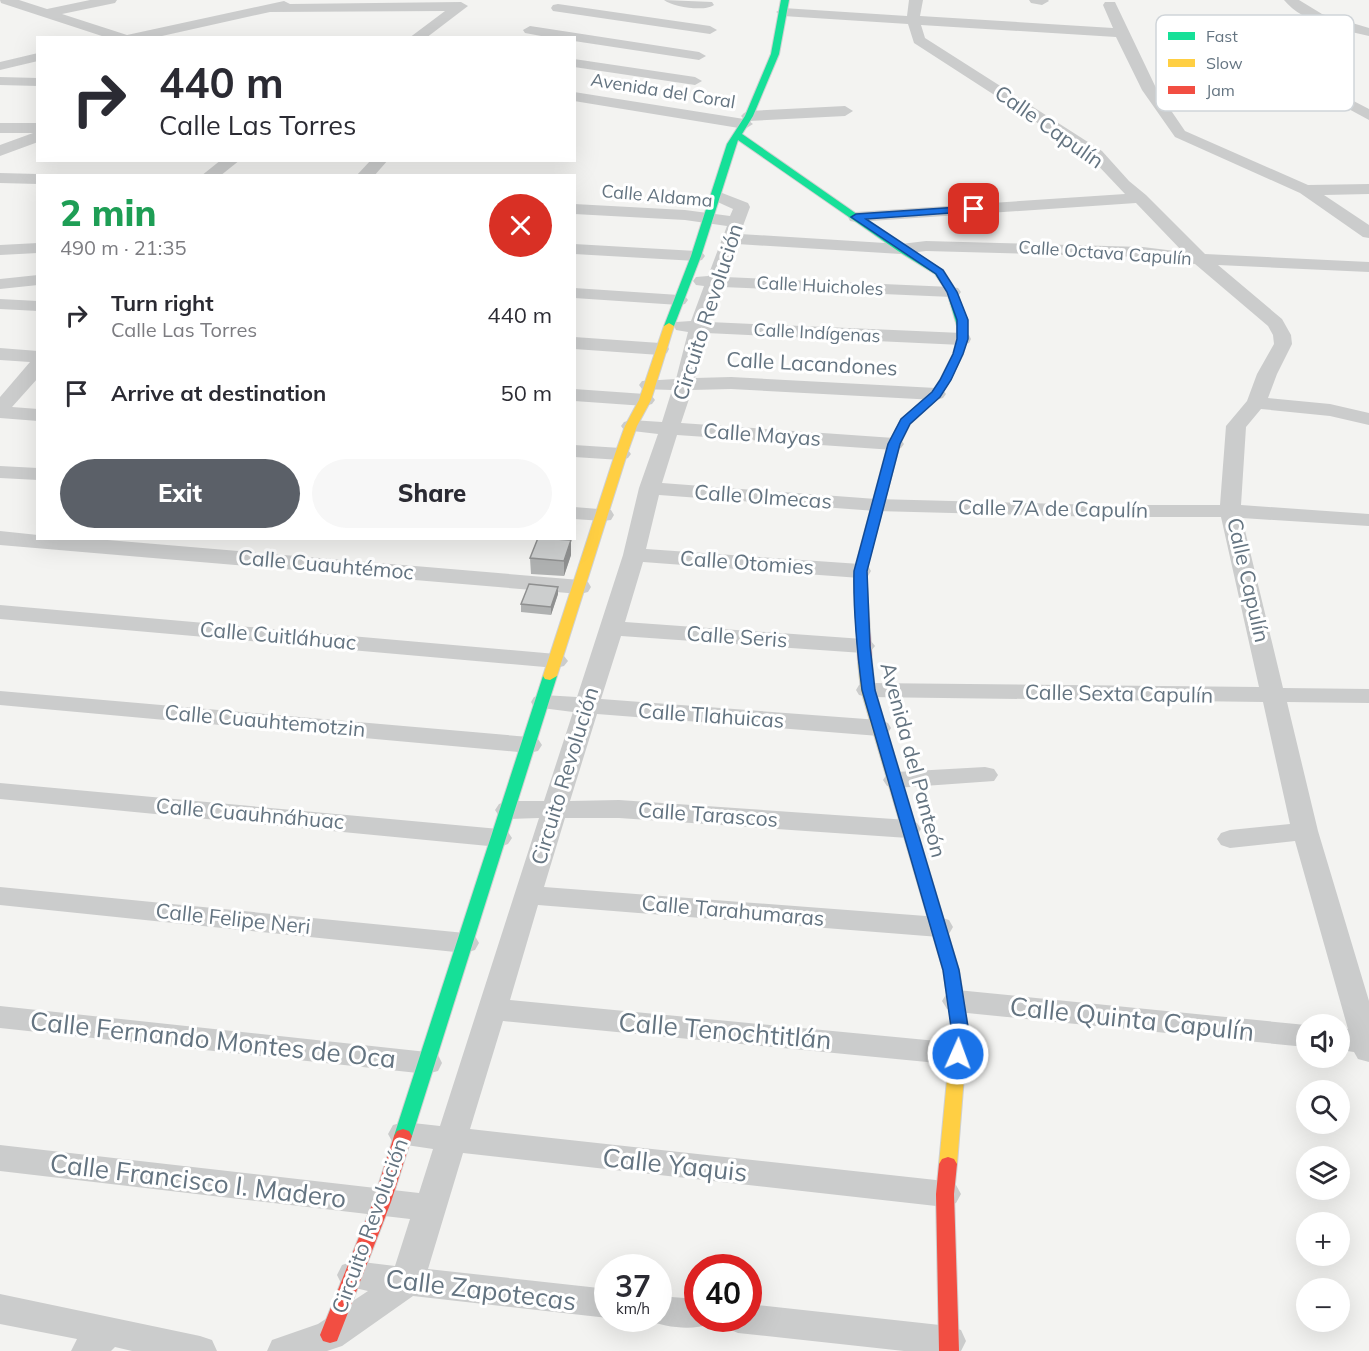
<!DOCTYPE html>
<html lang="en">
<head>
<meta charset="utf-8">
<style>
  :root { --surface:#fff; --page:#f7f7f7; --text:#2b2b33; --muted:#7c7c81; --accent:#5b6068 }
  body { margin:0; font-family:Mulish,sans-serif; background:var(--page); color:var(--text); height:100vh; display:flex; flex-direction:column; font-size:22px; white-space:nowrap }
  * { box-sizing:border-box; margin:0 }
  p { font-size:20px; color:var(--muted) }
  .icon { flex:none; width:33px; height:33px; fill:none; stroke:currentColor; stroke-width:2; stroke-linecap:round; stroke-linejoin:round }
  .map { position:relative; flex:1; overflow:hidden }
  .sheet { position:absolute; left:36px; top:174px; width:540px; height:366px; display:flex; flex-direction:column; background:var(--surface); border-radius:0px; box-shadow:0 6px 24px #0002 }
  .sheet>* { flex:none }
  .top-card { position:absolute; left:36px; top:36px; width:540px; height:126px; border-radius:0px; box-shadow:0 6px 24px #0002; background:#fff; color:var(--text); overflow:hidden }
  .fabs { position:absolute; left:1296px; top:1014px; display:grid; gap:12px }
  .fabs a { display:grid; place-items:center; width:54px; height:54px; border-radius:50%; background:var(--surface); box-shadow:0 6px 24px #0002; font-size:30px }
  .speed { position:absolute; left:594px; top:1254px; display:flex; gap:12px; font-size:30px; font-weight:700; text-align:center }
  .speed>* { display:grid; place-content:center; width:78px; height:78px; border-radius:50%; background:var(--surface); box-shadow:0 6px 24px #0002; line-height:1 }
  .speed small { font-size:15px; font-weight:400 }
  .speed .limit { border:9px solid #d22; background:#fff; color:#111 }
  .pin { position:absolute; display:grid; place-items:center; width:51px; height:51px; color:#fff; margin:-26px; border-radius:12px; box-shadow:0 3px 9px #0006 }
  .me { position:absolute; width:66px; margin:-33px; rotate:2deg; stroke-linejoin:round; filter:drop-shadow(0 0 4px #0008) }
  .turn { display:flex; align-items:center; gap:21px; height:126px; padding:0 24px; font-size:27px }
  .turn .icon { width:78px; height:78px; stroke-width:2.5 }
  .turn b { display:block; font-size:42px; line-height:51px }
  .round { display:grid; place-items:center; flex:none; width:63px; height:63px; border-radius:32px; background:var(--page) }
  .headline { display:flex; align-items:center; justify-content:space-between; height:102px; padding:0 24px }
  h1 { font-size:36px; font-weight:800; line-height:45px; color:#1e9e55 }
  .action { display:flex; gap:12px; margin-top:auto; padding:12px 24px }
  .action a { flex:1; height:69px; border-radius:36px; background:var(--accent); color:#fff; font-size:24px; font-weight:800; line-height:69px; text-align:center }
  .action a+a { background:var(--page); color:var(--text) }
  ul { padding:0; list-style:none }
  li { display:flex; align-items:center; gap:18px; height:78px; padding:0 24px }
  li div { flex:1 }
  li b { display:block; font-size:22px }
  li em { font-style:normal }
  .map>svg:first-child { display:block }
</style>
</head>
<body>
<div class="map">
<svg width="1369" height="1351" viewBox="0 0 1369 1351">
  <rect width="100%" height="100%" fill="#f3f3f1"/>
  <g fill="none" stroke-linecap="round" stroke-linejoin="round">
    <g stroke="#cfd0d0" stroke-width="2">
      <path id="fast" d="M781,0H789L779,54L753,116L742,134L904,247L943,270L957,292L967,326L966,328H958L957,326L947,292L935,274L898,251L738,140L701,256L674,326L669,329L664,326L691,256L727,144L745,116L771,54Z
        M550,672L557,676L412,1136L409,1141L403,1143L397,1141L394,1136L543,676Z"/>
    </g>
    <g stroke="#cfd0d0" stroke-width="2">
      <path id="slow" d="M669,323L674,326L651,400L637,426L627,454L557,676L550,680L545,679L543,676L615,454L625,426L639,400L664,326Z
        M865,658L872,662L875,690L959,970L968,1027L957,1164L954,1169L948,1171L942,1169L939,1164L952,1027L943,970L861,690L858,662Z"/>
    </g>
    <g stroke="#cfd0d0" stroke-width="2">
      <path id="jam" d="M962,323L967,326V339L963,354L950,380L940,396L910,424L900,444L866,571L872,662L865,666L860,665L858,662L854,571L888,444L901,420L932,392L940,380L953,354L957,339V326Z
        M403,1129L409,1131L412,1136L391,1202L337,1341L330,1343L323,1341L320,1335L373,1202L394,1136L397,1131Z
        M948,1157L954,1159L957,1164L954,1194L959,1351H939L936,1194L939,1164L942,1159Z"/>
    </g>
    <path fill="#cbcccc" fill-rule="evenodd" d="M0,0H19L47,9L90,0H117L115,3L62,14L127,35L284,1L290,4L461,2L468,6L426,38H409L445,11L270,12L153,38H108L1,3Z
      M664,0L712,2L714,5C705,12 673,7 664,0Z
      M909,0H923L920,16L1113,28L1103,5L1105,2H1115L1157,90L1185,131L1308,185L1369,184V194L1324,195L1369,225V238L1363,237L1300,193L1175,137L1142,90L1116,37L921,25L925,38L1102,151L1129,181L1146,195L1205,254L1369,262V272L1218,265L1282,319L1291,335L1292,344L1277,374L1268,398L1330,404L1369,413V425L1330,416L1261,409L1246,427L1241,505L1369,514V526L1242,518L1283,688L1369,689V703L1287,702L1318,831L1369,1001V1062L1358,1059L1354,1052L1340,1050V1028L1348,1029L1295,841L1230,848L1221,845L1217,839L1221,833L1230,830L1290,824L1263,702L868,697L859,695L856,690L859,685L868,683L1259,687L1221,517H1102L876,511L659,495L646,549L860,564L868,566L871,571L868,576L860,578L643,562L625,622L863,639L871,641L875,646L871,651L863,653L621,636L601,699L879,720L888,723L891,728L888,733L879,736L597,714L570,801L619,800L908,820L917,823L921,829L917,835L908,838L619,818H565L544,887L939,917L949,920L953,927L949,934L939,937L538,905L510,1000L958,1043L969,1046L973,1054L969,1062L958,1065L503,1021L470,1129L945,1181L956,1185L961,1194L956,1203L945,1207L463,1153L428,1269L608,1289V1318L413,1296L342,1346L327,1351H267L272,1340L318,1324L368,1291L342,1285L337,1275L342,1265L354,1261L395,1266L410,1219L0,1171V1145L419,1193L433,1149L393,1143L388,1134L393,1125L404,1122L440,1126L539,818L508,819L499,816L495,810L499,804L508,801H544L573,712L534,707L531,702L534,697L543,695L577,697L623,555L639,488L658,434L624,430L621,426L624,422L631,420L662,422L672,390L642,389L639,385L642,381L676,379L688,332L676,330L674,326L676,322L691,321L704,286L696,285L693,281L696,277L708,276L727,226L685,220L574,214V204L685,210L730,216L733,209L711,199L709,196L717,191L748,203L750,207L740,234L901,244L926,241L1143,247L1183,252L1136,203L856,222L850,221L848,217L850,213L856,212L1125,194L1090,157L914,43L908,24L783,16L776,12L783,8L907,16ZM737,244L901,254L926,251L1143,257L1195,264L1268,326L1273,335L1274,344L1257,374L1247,401L1226,426L1220,505H1102L876,499L662,483L677,435L894,450L901,448L904,444L901,440L894,438L681,423L692,390L731,389L936,400L943,398L946,394L943,390L936,388L731,377L695,378L706,333L962,345L969,343L971,339L969,335L962,333L709,322L722,287L952,297L958,296L961,292L958,288L952,287L725,277Z
      M1029,0H1048L1049,1L1042,5L1031,3Z
      M1284,0H1299L1322,14L1369,28V36C1341,29 1304,24 1284,0Z
      M558,4L710,26L717,30L710,34L553,11L551,8L553,5Z
      M530,26L699,52L706,56L699,60L574,41V38H552L525,33L523,30Z
      M38,53V61L0,70V62Z
      M574,59L695,77L702,81L695,85L574,67Z
      M0,77L38,78V86L0,85Z
      M1315,81L1369,109V120L1310,88L1308,85L1310,82Z
      M574,92L744,119L741,116L744,113L749,111L845,106L853,111L845,116L749,121L753,124L745,129L574,101Z
      M0,123H38V142L0,156V145L33,133H0Z
      M221,160H240L220,176H201Z
      M371,160H388L374,176H356Z
      M0,173L38,174L43,176H38V184L0,183Z
      M38,243V253L0,255V245Z
      M574,244L696,251L702,252L705,256L702,260L696,261L574,254Z
      M38,275V285L0,289V279Z
      M574,288L679,295L685,296L688,300L685,304L679,305L574,298Z
      M0,299L38,301V311L0,309Z
      M574,337L660,343L667,345L669,349L667,353L660,355L574,349Z
      M0,348L38,351V378L12,407L38,409V421L0,418V397L30,362L0,360Z
      M574,389L645,394L652,396L655,400L652,404L645,406L574,401Z
      M574,445L621,448L628,450L631,454L628,458L621,460L574,457Z
      M0,466L38,468V480L0,478Z
      M574,507L611,510L614,515L611,520L603,521L574,519Z
      M0,531L38,535V538H84L580,580L588,582L591,587L588,592L580,594L0,545Z
      M0,605L556,654L564,656L568,661L564,666L556,668L0,619Z
      M0,691L529,737L538,739L542,745L538,751L529,753L0,705Z
      M985,767L994,769L998,775L994,781L896,788L887,786L883,780L887,774L896,772Z
      M0,783L499,829L508,832L512,838L508,844L499,847L0,799Z
      M0,887L465,933L475,936L479,943L475,950L465,953L0,905Z
      M957,990L1306,1025V1047L957,1012L947,1009L942,1001L947,993Z
      M0,1006L427,1052L438,1055L442,1063L438,1071L427,1074L0,1028Z
      M0,1294L200,1336L212,1340L217,1351H132L115,1347L111,1351H71L77,1339L0,1324Z
      M658,1296L698,1299V1318H713L710,1324C691,1331 665,1327 646,1320L645,1318H658Z
      M748,1304L949,1326L961,1330L966,1341L961,1351H904L738,1333L726,1328L721,1318H748Z"/>
    <use href="#fast" fill="#16e098" fill-rule="evenodd"/>
    <use href="#slow" fill="#ffcf43" fill-rule="evenodd"/>
    <use href="#jam" fill="#f24e42" fill-rule="evenodd"/>
  </g>
  <path fill="#afb1b1" d="M571,555L564,576L531,574L530,558Z
    M558,594L551,615L521,612V604Z"/>
  <path fill="#8f9090" d="M571,540V555L564,576V561Z
    M558,587V594L551,615V607Z"/>
  <path fill="#cccece" stroke="#8f9090" stroke-width="1.5" d="M538,538L571,540L564,561L530,558Z
    M529,584L558,587L551,607L521,604Z"/>
  <path fill="#1a73e8" stroke="#114b97" stroke-width="1.5" d="M974,206L978,207V211L866,219L943,270L957,292L968,320V339L963,354L951,380L940,397L910,424L900,444L867,571L870,646L875,690L959,970L968,1027L967,1054L964,1058L958,1060L952,1058L950,1054L951,1027L943,970L862,690C857,650 853,611 854,571L888,444L901,419L932,392L940,380L953,354L957,339V320L947,292L936,274L851,217L856,214Z"/>
  <g text-anchor="middle" stroke-width="6" stroke-linejoin="round" paint-order="stroke">
    <g font-size="18" fill="#647481" stroke="#fff">
      <text transform="translate(663 91) rotate(9)" y="6">Avenida del Coral</text>
      <text transform="translate(657 196) rotate(5)" y="6">Calle Aldama</text>
      <text transform="translate(1105 253) rotate(4)" y="6">Calle Octava Capulín</text>
      <text transform="translate(820 286) rotate(3)" y="6">Calle Huicholes</text>
      <text transform="translate(817 333) rotate(3)" y="6">Calle Indígenas</text>
    </g>
    <g font-size="21" fill="#647481" stroke="#fff">
      <text transform="translate(1049 127) rotate(35)" y="7">Calle Capulín</text>
      <text transform="translate(708 312) rotate(-72)" y="7">Circuito Revolución</text>
      <text transform="translate(812 364) rotate(3)" y="7">Calle Lacandones</text>
      <text transform="translate(762 435) rotate(4)" y="7">Calle Mayas</text>
      <text transform="translate(763 497) rotate(4)" y="7">Calle Olmecas</text>
      <text transform="translate(1053 509) rotate(1)" y="7">Calle 7A de Capulín</text>
      <text transform="translate(747 563) rotate(4)" y="7">Calle Otomies</text>
      <text transform="translate(326 565) rotate(5)" y="7">Calle Cuauhtémoc</text>
      <text transform="translate(1248 580) rotate(77)" y="7">Calle Capulín</text>
      <text transform="translate(278 636) rotate(5)" y="7">Calle Cuitláhuac</text>
      <text transform="translate(737 637) rotate(4)" y="7">Calle Seris</text>
      <text transform="translate(1119 694) rotate(1)" y="7">Calle Sexta Capulín</text>
      <text transform="translate(711 716) rotate(4)" y="7">Calle Tlahuicas</text>
      <text transform="translate(265 721) rotate(5)" y="7">Calle Cuauhtemotzin</text>
      <text transform="translate(913 760) rotate(75)" y="7">Avenida del Panteón</text>
      <text transform="translate(565 776) rotate(-73)" y="7">Circuito Revolución</text>
      <text transform="translate(250 814) rotate(5)" y="7">Calle Cuauhnáhuac</text>
      <text transform="translate(708 815) rotate(4)" y="7">Calle Tarascos</text>
      <text transform="translate(733 911) rotate(5)" y="7">Calle Tarahumaras</text>
      <text transform="translate(233 919) rotate(6)" y="7">Calle Felipe Neri</text>
      <text transform="translate(370 1226) rotate(-70)" y="7">Circuito Revolución</text>
    </g>
    <g font-size="26" fill="#647481" stroke="#fff">
      <text transform="translate(1132 1019) rotate(6)" y="9">Calle Quinta Capulín</text>
      <text transform="translate(725 1031) rotate(5)" y="9">Calle Tenochtitlán</text>
      <text transform="translate(213 1040) rotate(6)" y="9">Calle Fernando Montes de Oca</text>
      <text transform="translate(675 1165) rotate(6)" y="9">Calle Yaquis</text>
      <text transform="translate(198 1181) rotate(7)" y="9">Calle Francisco I. Madero</text>
      <text transform="translate(481 1290) rotate(7)" y="9">Calle Zapotecas</text>
    </g>
  </g>
  <rect x="1156" y="15" width="198" height="96" rx="9" fill="#fff" stroke="#d0d5d9" stroke-width="1.5"/>
  <rect x="1168" y="32" width="27" height="8" fill="#16e098"/>
  <rect x="1168" y="59" width="27" height="8" fill="#ffcf43"/>
  <rect x="1168" y="86" width="27" height="8" fill="#f24e42"/>
  <g font-size="16" fill="#647481">
    <text x="1206" y="42">Fast</text>
    <text x="1206" y="69">Slow</text>
    <text x="1206" y="96">Jam</text>
  </g>
</svg>
<div class="fabs">
<a><svg class="icon" aria-label="sound" viewBox="0 0 24 24"><path d="M4 9h4l5-4v14l-5-4H4zM17 9q2 3 0 6"/></svg></a>
<a><svg class="icon" aria-label="search" viewBox="0 0 24 24"><circle cx="10" cy="10" r="6"/><path d="M15 15l6 6"/></svg></a>
<a><svg class="icon" aria-label="layers" viewBox="0 0 24 24"><path d="M12 4l9 5-9 5-9-5zM3 14l9 5 9-5"/></svg></a>
<a>+</a>
<a>−</a>
</div>
<div class="speed"><div>37<small>km/h</small></div><div class="limit">40</div></div>
<div class="pin" style="left:974px;top:209px;background:#d93025"><svg class="icon" aria-label="arrive" viewBox="0 0 24 24"><path d="M6 21V4h12l-3 4 3 4H6"/></svg></div>
<svg class="me" style="left:958px;top:1054px" viewBox="-20 -20 40 40"><circle r="17" fill="#1a73e8" stroke="#fff" stroke-width="3"/><path d="M0-11L8 9 0 5-8 9z" fill="#fff"/></svg>
<div class="top-card">
<div class="turn"><svg class="icon" aria-label="right" viewBox="0 0 24 24"><path d="M7 20v-9h11M14 6l5 5-5 5"/></svg><div><b>440 m</b>Calle Las Torres</div></div>
</div>
<section class="sheet">
<div class="headline"><div><h1>2 min</h1><p>490 m · 21:35</p></div><a class="round" style="background:#d93025;color:#fff"><svg class="icon" aria-label="close" viewBox="0 0 24 24"><path d="M6 6l12 12M18 6L6 18"/></svg></a></div>
<ul>
<li><svg class="icon" aria-label="right" viewBox="0 0 24 24"><path d="M7 20v-9h11M14 6l5 5-5 5"/></svg><div><b>Turn right</b><p>Calle Las Torres</p></div><em>440 m</em></li>
<li><svg class="icon" aria-label="arrive" viewBox="0 0 24 24"><path d="M6 21V4h12l-3 4 3 4H6"/></svg><div><b>Arrive at destination</b></div><em>50 m</em></li>
</ul>
<div class="action"><a>Exit</a><a>Share</a></div>
</section>
</div>
</body>
</html>
